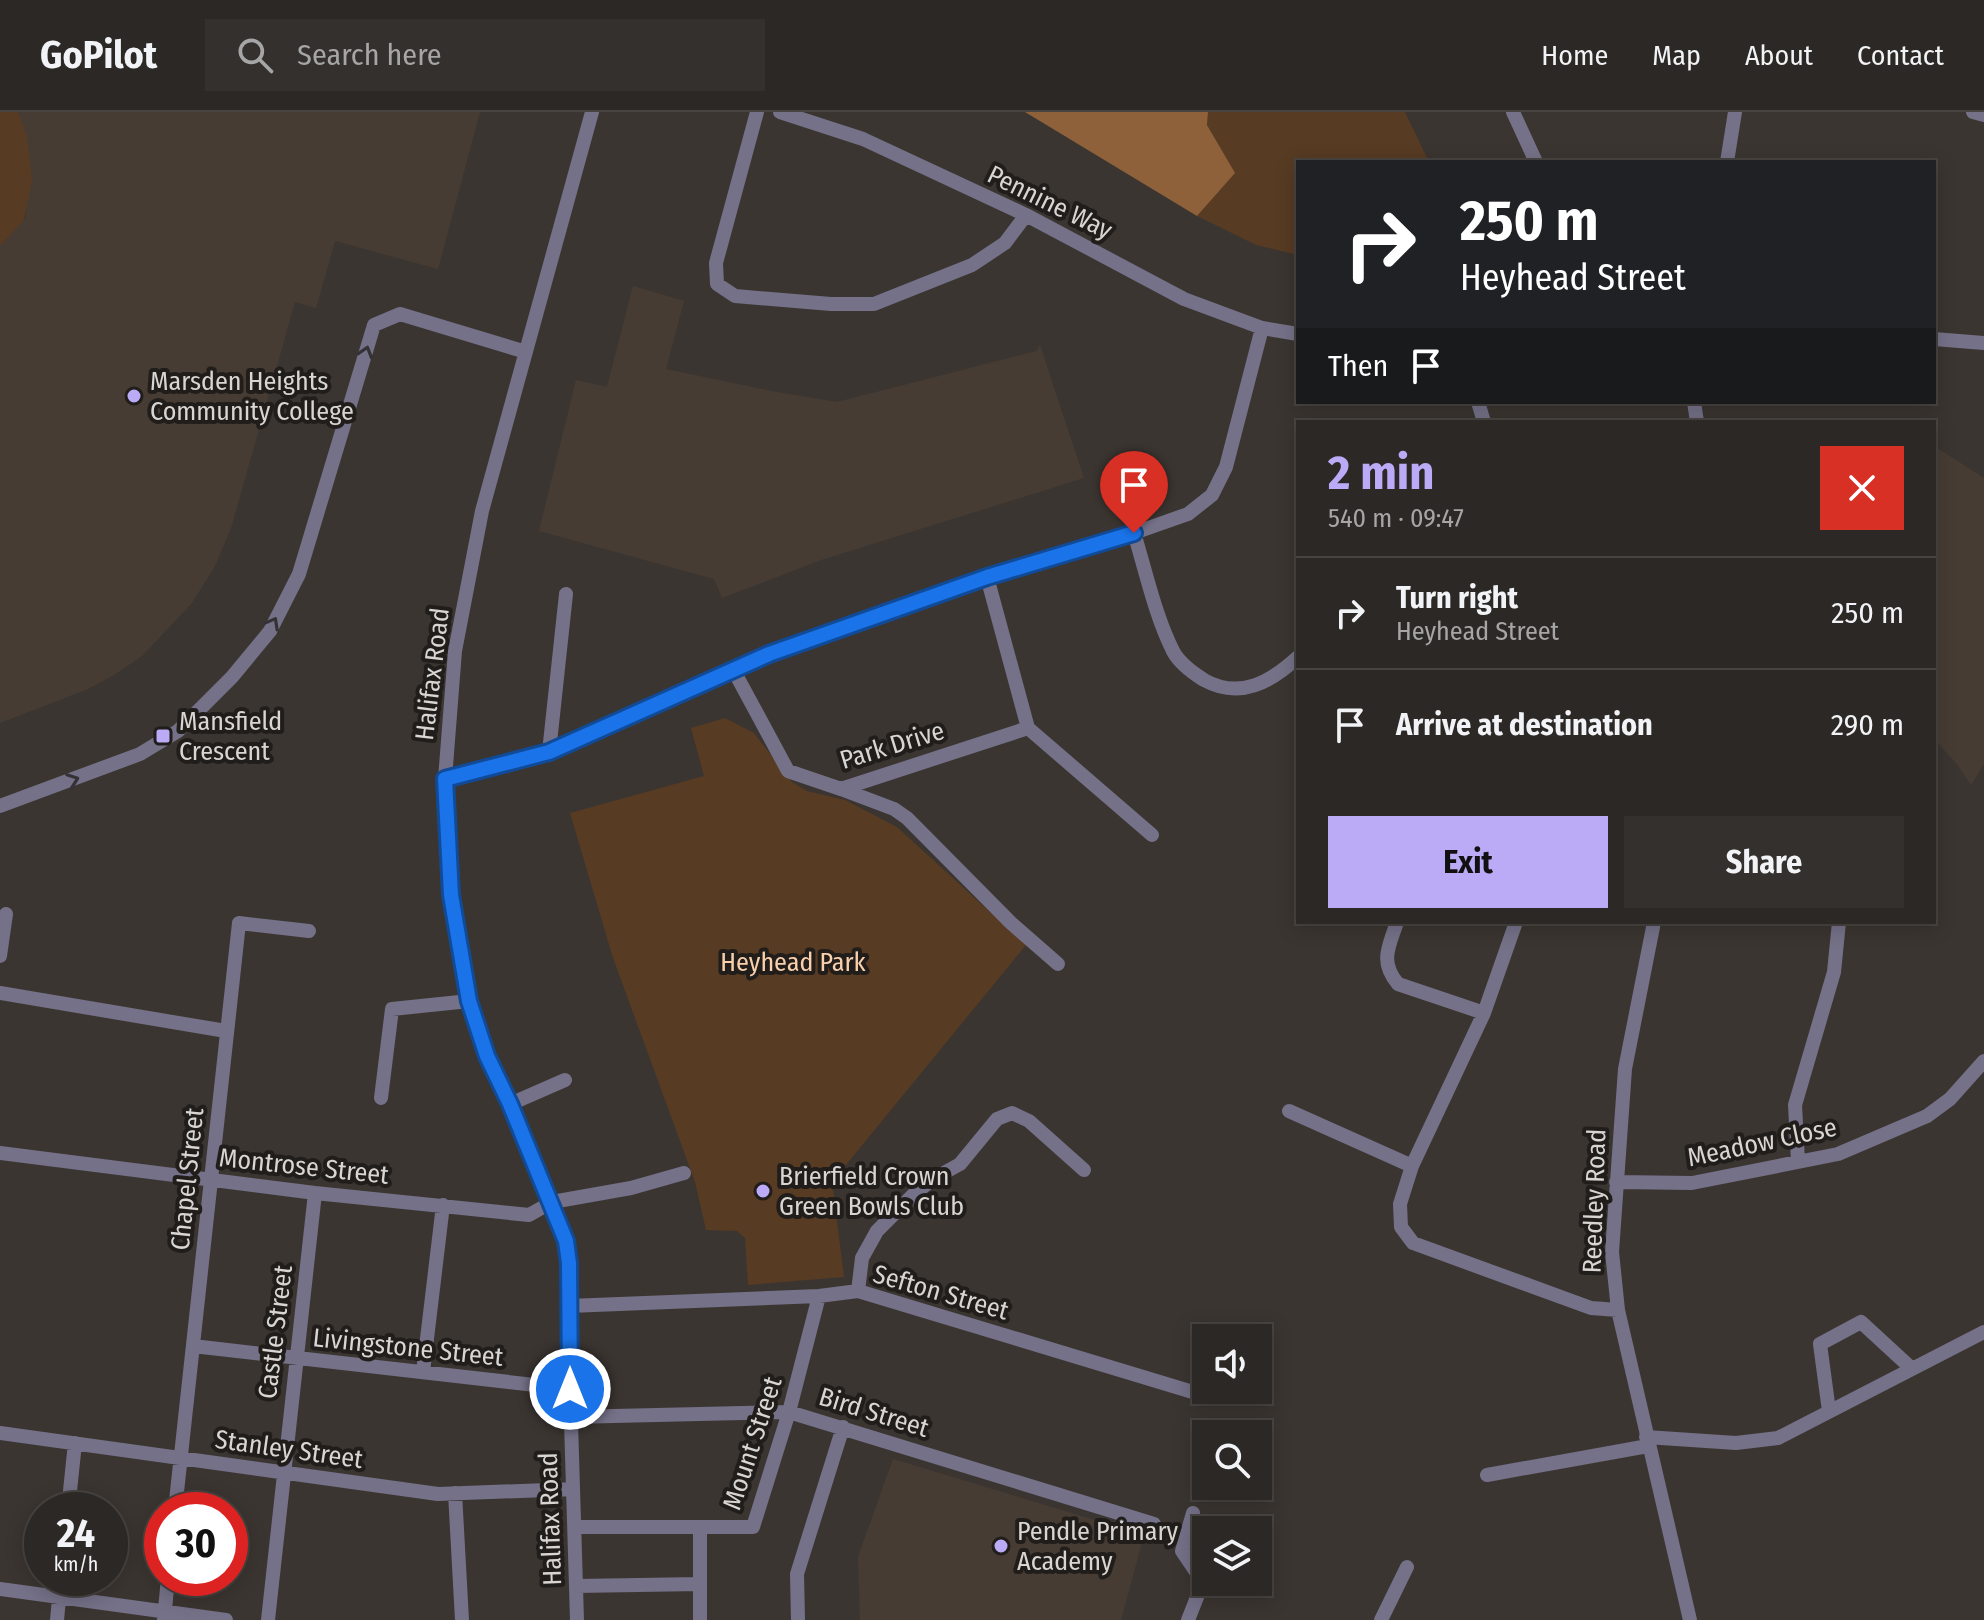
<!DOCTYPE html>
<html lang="en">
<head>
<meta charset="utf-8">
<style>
  :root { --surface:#2c2825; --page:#34302d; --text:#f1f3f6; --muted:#a6a6a7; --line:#484442; --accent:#bbaaf6 }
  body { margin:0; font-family:"Fira Sans Condensed",sans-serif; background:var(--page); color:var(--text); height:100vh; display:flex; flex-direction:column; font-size:30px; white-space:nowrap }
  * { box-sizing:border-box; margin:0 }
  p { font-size:26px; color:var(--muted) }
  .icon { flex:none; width:44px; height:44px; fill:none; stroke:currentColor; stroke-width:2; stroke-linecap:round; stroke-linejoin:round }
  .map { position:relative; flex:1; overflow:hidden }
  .details { position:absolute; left:1296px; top:308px; width:640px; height:504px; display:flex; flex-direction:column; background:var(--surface); border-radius:0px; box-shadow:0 4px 20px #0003,0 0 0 2px var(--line) }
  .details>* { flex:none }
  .top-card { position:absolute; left:1296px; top:48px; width:640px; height:244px; border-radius:0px; box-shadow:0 4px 20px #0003,0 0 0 2px var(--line); background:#202124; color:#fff; overflow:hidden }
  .controls { position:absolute; left:1192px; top:1212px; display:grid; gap:16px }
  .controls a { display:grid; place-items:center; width:80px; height:80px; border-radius:0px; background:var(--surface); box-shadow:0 4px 20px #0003,0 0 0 2px var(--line); font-size:40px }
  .speed { position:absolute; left:24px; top:1380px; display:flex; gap:16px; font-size:40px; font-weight:700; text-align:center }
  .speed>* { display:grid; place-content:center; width:104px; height:104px; border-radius:50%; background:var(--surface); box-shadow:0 4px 20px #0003,0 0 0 2px var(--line); line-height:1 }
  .speed small { font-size:20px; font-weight:400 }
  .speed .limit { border:12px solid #d22; background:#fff; color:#111 }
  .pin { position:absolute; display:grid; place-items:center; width:68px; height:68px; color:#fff; margin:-82px -34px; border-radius:50% 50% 50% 0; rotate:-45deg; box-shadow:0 0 8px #0007 }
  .pin .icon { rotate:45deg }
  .me { position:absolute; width:88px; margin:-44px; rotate:0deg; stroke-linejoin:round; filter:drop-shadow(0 0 6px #0008) }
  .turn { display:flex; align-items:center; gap:28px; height:168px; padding:0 32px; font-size:36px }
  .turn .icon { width:104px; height:104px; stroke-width:2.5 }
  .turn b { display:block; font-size:56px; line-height:68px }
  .then { display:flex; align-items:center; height:76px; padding:0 32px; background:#0003; gap:16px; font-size:30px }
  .round { display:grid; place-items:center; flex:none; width:84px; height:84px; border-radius:0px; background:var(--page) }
  .headline { display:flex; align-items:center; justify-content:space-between; height:136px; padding:0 32px }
  h1 { font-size:48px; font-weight:700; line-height:60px; color:var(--accent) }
  .primary-button { display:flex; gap:16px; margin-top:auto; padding:16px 32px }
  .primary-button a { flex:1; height:92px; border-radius:0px; background:var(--accent); color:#111; font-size:32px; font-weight:700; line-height:92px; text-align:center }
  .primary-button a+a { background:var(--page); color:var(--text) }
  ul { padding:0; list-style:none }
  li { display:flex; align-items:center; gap:24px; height:112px; padding:0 32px; border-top:2px solid var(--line) }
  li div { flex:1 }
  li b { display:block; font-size:30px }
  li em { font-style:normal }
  header { display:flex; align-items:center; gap:48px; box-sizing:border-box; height:112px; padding:0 40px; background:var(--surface); border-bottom:2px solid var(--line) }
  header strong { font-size:38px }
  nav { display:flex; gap:44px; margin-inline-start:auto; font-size:28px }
  .search { width:560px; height:72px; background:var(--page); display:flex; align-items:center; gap:20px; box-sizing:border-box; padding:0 28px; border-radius:0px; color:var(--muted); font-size:30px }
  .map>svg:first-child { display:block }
</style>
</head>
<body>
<header>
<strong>GoPilot</strong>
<div class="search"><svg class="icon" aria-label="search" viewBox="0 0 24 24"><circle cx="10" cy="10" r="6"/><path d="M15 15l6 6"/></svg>Search here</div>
<nav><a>Home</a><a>Map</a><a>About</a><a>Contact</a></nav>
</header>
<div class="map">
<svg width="1984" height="1508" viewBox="0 0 1984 1508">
  <rect width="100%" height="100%" fill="#3b3531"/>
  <path fill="#473c33" d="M18,0H480L438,157L335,129L316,196L295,190L231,416L215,454L192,491L142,544L114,563L88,577L0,611V134L26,105Z
    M633,174L684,189L666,257L771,279L837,290L1037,239L1040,233L1084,366L821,448L722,486L714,467L539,419L576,268L607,275Z
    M1934,334L1984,366V652L1971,673L1957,652L1934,627Z
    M893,1347L1144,1423L1121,1508H860L858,1445Z"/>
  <path fill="#573b23" d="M0,0H18L27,25L32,68L24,108L0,134Z
    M1208,0H1405L1429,50H1298V143L1256,133L1197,104L1234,61L1207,13Z
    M725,606L754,621L792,670L807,679L845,688L897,715L1026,833L832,1070L844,1165L748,1173L745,1126L737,1119L706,1118L695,1070L613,846L570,701L704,664L691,616Z"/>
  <path fill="#8f613a" d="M1025,0H1208L1207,13L1235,61L1197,104Z"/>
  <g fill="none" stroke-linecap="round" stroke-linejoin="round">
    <path stroke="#757188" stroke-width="14" d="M757,0L716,151L717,172L735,184L831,192H874L972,153L1005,131L1026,103
      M780,0L863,27L1026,103L1184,187L1262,216L1298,222
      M1513,0L1536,50
      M1973,0L1984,3
      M1727,50L1735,0
      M1934,227L1984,231
      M1478,290L1484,310
      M1694,290L1697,310
      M1134,421C1146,460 1155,503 1173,539C1179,551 1193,561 1204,568C1240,588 1271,570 1298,545
      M987,465L1028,616L1152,723
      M734,559L788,659L841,677L1028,616
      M549,640L566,482
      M445,667L549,640L769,542L987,465L1134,421L1188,402L1212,383L1226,355L1262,216
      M841,677L894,697L907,706L1011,811L1058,852
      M0,694L140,642L178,619L232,565L270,519L299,462L374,213L400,202L526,240
      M1397,810C1389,835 1379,849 1398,872L1484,901
      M1516,810L1484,901L1412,1054L1400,1092L1401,1115L1413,1131L1591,1196L1618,1198
      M1654,810L1625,957L1612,1140L1618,1198L1690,1508
      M0,844L6,802
      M0,881L226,919
      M381,986L392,897L469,889
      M510,992L565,968
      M1289,999L1412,1054
      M0,1041L315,1081L529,1103L552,1090L631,1076L684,1061
      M1798,1049L1795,993L1834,860L1839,810
      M1616,1070L1692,1071L1838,1042L1927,1004L1950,987L1984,949
      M858,1179L862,1146L877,1119L914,1082L933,1067L960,1052L997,1007L1012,1001L1029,1009L1084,1058
      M569,1194L819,1184L858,1179L1196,1281
      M193,1234L570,1277
      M423,1260L443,1093
      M1829,1299L1820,1232L1861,1210L1911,1256
      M571,1305L789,1300L1154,1412
      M0,1321L438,1382L573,1377
      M1646,1325L1736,1331L1778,1326L1984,1220
      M1487,1363L1648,1334
      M455,1381L462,1508
      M68,1398L75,1331
      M175,1398L239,811L309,819
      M575,1415H753L789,1300L819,1184
      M700,1417V1508
      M576,1474L700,1472
      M0,1477L226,1508
      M57,1508L61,1466
      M164,1508L168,1466
      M268,1508L315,1081
      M577,1508L570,1277L569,1151L566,1129L552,1090L487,944L469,889L451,783L445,667L455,539L482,399L592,0
      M798,1508L797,1462L843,1315
      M1188,1508L1203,1470L1182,1439L1193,1401
      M1381,1508L1407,1455"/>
  </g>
  <defs><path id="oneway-chevron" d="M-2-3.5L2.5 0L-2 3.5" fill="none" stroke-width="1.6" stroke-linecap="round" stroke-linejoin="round" transform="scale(2)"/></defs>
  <g stroke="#353236">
    <use href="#oneway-chevron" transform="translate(366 240) rotate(-73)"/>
    <use href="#oneway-chevron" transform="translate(273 511) rotate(-61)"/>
    <use href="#oneway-chevron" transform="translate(73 668) rotate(-20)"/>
  </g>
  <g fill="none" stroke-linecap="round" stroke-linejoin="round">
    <g stroke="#114b97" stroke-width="20">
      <path id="route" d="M570,1277L569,1151L566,1129L510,992L487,944L469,889L451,783L445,667L549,640L769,542L987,465L1134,421"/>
    </g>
    <use href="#route" stroke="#1a73e8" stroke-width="14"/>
  </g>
  <g fill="#bbaaf6" stroke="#201d1b" stroke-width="3">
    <circle cx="134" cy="284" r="8"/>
    <rect x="155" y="616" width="16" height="16" rx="4"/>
    <circle cx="763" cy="1079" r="8"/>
    <circle cx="1001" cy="1434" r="8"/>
  </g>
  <g text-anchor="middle" stroke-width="8" stroke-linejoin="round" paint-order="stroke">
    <g font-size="26" fill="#d8d5d2" stroke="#201d1b">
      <text transform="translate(1050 90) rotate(26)" y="9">Pennine Way</text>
      <text transform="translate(432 562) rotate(-83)" y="9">Halifax Road</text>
      <text transform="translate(892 633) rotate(-17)" y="9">Park Drive</text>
      <text transform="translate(1762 1030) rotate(-12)" y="9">Meadow Close</text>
      <text transform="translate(304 1054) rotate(6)" y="9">Montrose Street</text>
      <text transform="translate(187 1067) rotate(-84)" y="9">Chapel Street</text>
      <text transform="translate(1594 1089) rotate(-88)" y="9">Reedley Road</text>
      <text transform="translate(941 1180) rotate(16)" y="9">Sefton Street</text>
      <text transform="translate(275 1220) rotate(-83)" y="9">Castle Street</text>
      <text transform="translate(408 1235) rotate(6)" y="9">Livingstone Street</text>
      <text transform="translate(874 1300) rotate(17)" y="9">Bird Street</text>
      <text transform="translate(752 1331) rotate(-72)" y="9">Mount Street</text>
      <text transform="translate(289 1337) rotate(8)" y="9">Stanley Street</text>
      <text transform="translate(550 1407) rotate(-92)" y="9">Halifax Road</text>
    </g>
    <g font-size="26" fill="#d8d5d2" stroke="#201d1b" text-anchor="start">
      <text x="150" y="278">Marsden Heights<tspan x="150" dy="30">Community College</tspan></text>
      <text x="179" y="618">Mansfield<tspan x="179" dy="30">Crescent</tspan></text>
      <text x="779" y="1073">Brierfield Crown<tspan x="779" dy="30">Green Bowls Club</tspan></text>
      <text x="1017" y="1428">Pendle Primary<tspan x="1017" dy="30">Academy</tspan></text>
    </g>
    <g font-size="26" fill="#f9cfac" stroke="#201d1b">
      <text x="793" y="859">Heyhead Park</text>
    </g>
  </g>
</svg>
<div class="controls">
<a><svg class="icon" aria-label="sound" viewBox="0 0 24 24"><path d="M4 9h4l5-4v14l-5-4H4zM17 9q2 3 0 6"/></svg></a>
<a><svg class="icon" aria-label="search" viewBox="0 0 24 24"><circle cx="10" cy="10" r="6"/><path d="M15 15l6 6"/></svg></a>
<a><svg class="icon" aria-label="layers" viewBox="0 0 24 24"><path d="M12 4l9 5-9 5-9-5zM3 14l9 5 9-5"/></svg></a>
</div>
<div class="speed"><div>24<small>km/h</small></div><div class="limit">30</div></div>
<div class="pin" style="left:1134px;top:421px;background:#d93025"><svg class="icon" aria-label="arrive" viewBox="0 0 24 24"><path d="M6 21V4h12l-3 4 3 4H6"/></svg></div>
<svg class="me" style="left:570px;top:1277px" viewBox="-20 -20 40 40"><circle r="17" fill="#1a73e8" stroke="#fff" stroke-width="3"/><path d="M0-11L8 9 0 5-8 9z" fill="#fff"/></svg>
<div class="top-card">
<div class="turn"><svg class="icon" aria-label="right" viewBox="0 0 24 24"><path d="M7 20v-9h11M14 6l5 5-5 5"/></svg><div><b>250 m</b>Heyhead Street</div></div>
<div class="then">Then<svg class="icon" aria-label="arrive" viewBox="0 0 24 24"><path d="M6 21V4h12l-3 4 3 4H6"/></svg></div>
</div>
<section class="details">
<div class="headline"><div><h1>2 min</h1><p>540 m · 09:47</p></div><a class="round" style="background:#d93025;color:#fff"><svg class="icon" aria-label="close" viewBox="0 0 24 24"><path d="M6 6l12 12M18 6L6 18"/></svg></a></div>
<ul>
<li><svg class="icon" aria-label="right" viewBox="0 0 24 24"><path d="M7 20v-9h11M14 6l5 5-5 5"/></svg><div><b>Turn right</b><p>Heyhead Street</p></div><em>250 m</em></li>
<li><svg class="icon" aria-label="arrive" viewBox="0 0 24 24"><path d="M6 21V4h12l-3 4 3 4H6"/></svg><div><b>Arrive at destination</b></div><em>290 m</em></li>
</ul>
<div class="primary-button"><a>Exit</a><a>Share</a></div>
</section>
</div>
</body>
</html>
